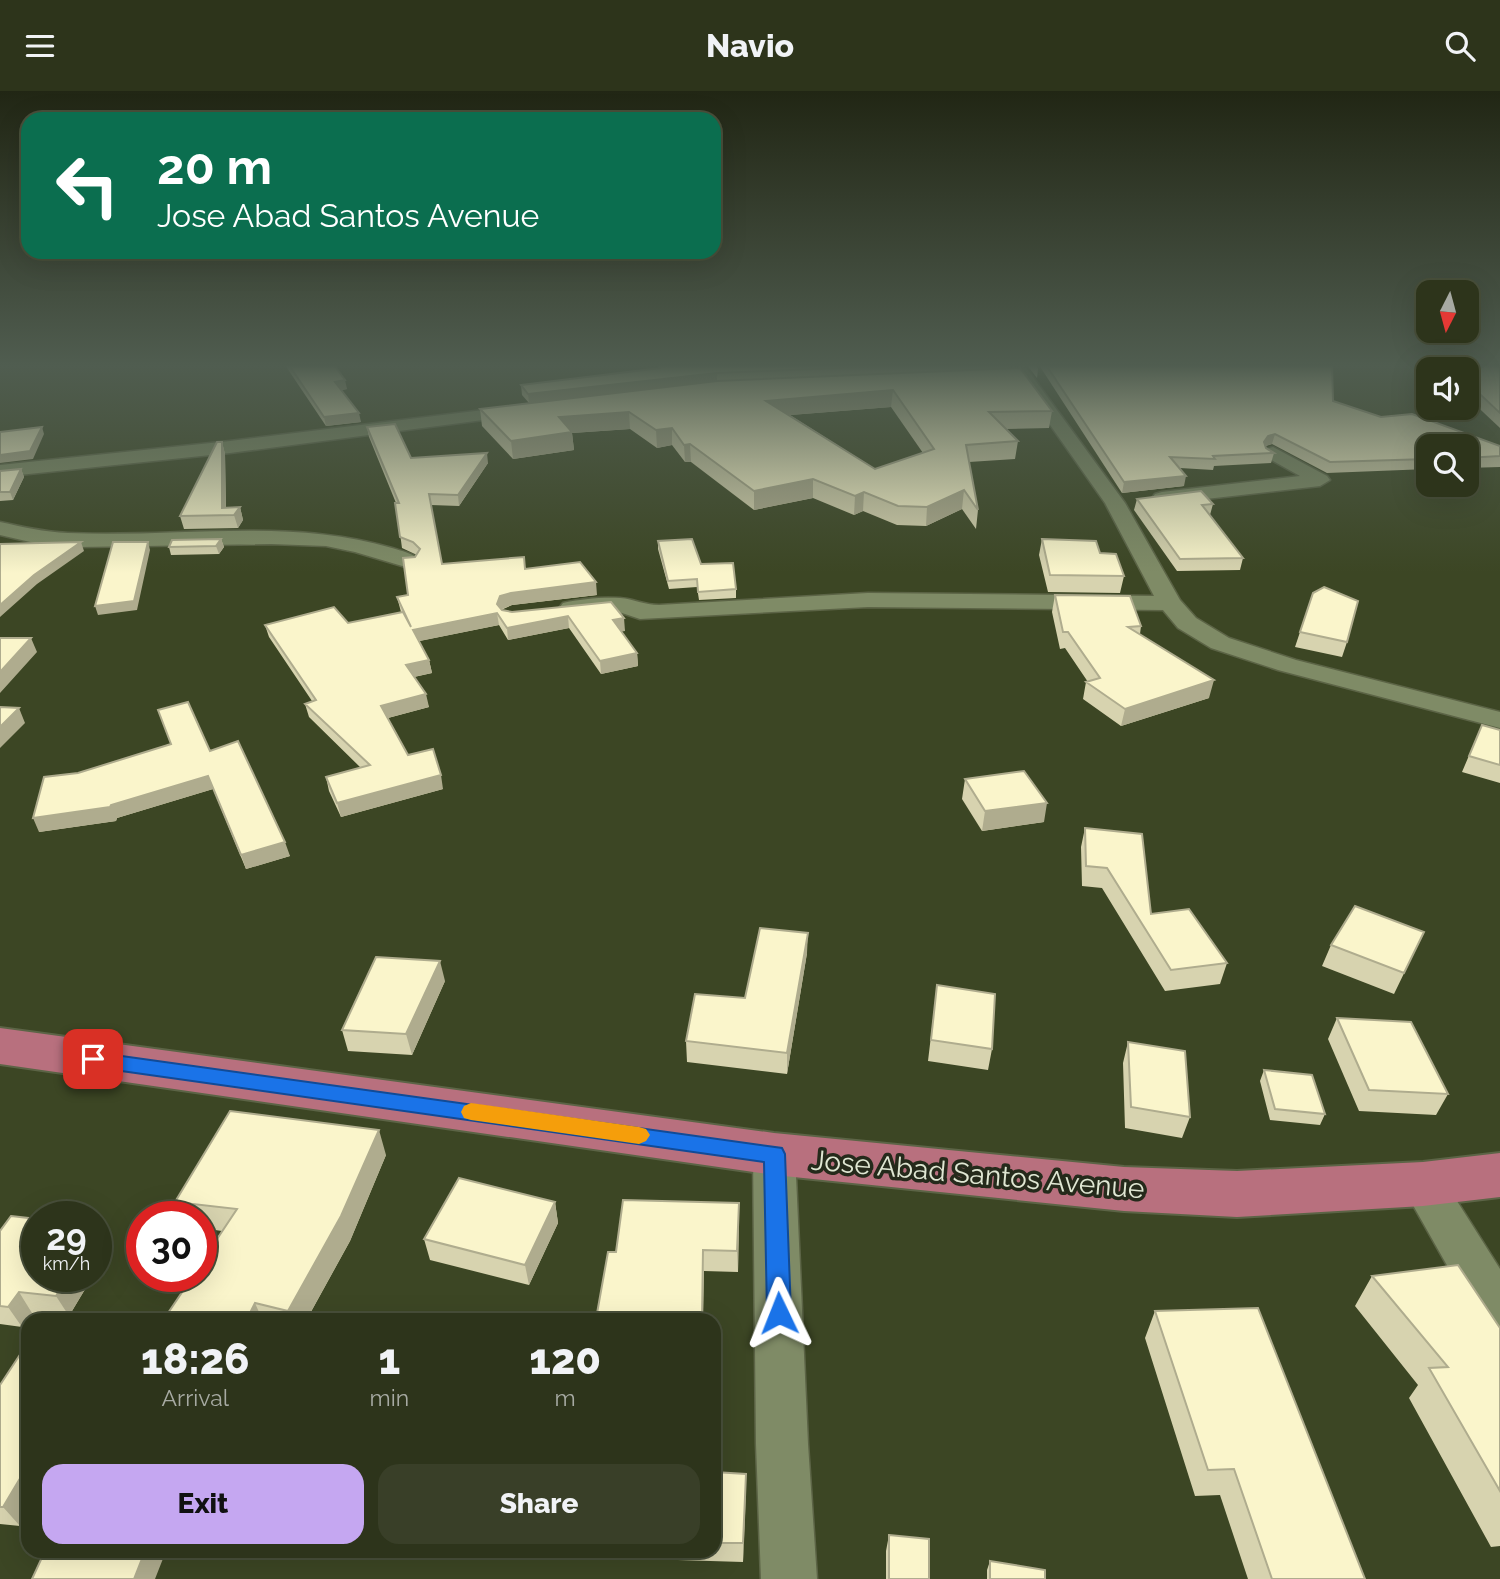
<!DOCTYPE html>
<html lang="en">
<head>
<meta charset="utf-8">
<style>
  :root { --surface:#2d341b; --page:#393f28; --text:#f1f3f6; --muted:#a7aaa3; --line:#484f3a; --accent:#c5a7f1 }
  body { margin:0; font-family:Raleway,sans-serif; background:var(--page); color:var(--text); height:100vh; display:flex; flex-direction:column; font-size:26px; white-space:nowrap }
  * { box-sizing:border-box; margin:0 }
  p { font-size:23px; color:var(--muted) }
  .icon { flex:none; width:38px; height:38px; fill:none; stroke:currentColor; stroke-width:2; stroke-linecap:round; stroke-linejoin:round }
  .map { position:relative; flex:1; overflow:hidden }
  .side { position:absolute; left:21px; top:1222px; width:700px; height:245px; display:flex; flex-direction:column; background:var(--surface); border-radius:21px; box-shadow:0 7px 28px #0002,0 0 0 2px var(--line) }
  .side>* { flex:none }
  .banner { position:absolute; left:21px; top:21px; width:700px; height:147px; border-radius:21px; box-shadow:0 7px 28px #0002,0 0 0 2px var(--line); background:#0b6e4f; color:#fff; overflow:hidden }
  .needle { width:46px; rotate:186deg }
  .tools { position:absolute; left:1416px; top:189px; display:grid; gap:14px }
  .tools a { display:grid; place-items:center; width:63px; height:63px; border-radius:14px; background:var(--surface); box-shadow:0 7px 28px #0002,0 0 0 2px var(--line); font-size:35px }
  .speed { position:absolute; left:21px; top:1110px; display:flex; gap:14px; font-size:35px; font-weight:700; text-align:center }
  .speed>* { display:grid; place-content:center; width:91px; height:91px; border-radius:50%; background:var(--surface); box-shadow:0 7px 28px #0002,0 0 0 2px var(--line); line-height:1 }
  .speed small { font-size:18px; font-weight:400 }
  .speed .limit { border:10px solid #d22; background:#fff; color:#111 }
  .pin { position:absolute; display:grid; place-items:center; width:60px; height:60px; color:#fff; margin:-30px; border-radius:14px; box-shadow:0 4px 10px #0006 }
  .me { position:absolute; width:77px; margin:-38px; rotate:358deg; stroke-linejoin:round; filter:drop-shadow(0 0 5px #0008) }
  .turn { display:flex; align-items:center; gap:24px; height:147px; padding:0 21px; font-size:32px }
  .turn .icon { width:91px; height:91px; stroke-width:2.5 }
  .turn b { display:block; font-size:49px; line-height:60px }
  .eta { display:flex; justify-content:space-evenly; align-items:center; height:119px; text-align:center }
  .eta b { font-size:42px; font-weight:800; line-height:49px }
  .primary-button { display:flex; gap:14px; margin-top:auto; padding:14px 21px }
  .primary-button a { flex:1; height:80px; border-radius:21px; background:var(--accent); color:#111; font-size:28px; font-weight:800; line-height:80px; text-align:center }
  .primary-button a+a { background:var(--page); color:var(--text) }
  header { display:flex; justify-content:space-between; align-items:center; height:91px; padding:0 21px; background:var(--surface); font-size:32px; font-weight:800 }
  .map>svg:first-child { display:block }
</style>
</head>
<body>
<header><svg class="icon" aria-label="menu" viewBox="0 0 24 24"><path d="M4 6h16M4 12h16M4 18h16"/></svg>Navio<svg class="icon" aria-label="search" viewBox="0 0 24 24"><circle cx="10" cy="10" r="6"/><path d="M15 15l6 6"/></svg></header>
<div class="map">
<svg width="1500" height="1488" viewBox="0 0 1500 1488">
  <rect width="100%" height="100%" fill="#3c4624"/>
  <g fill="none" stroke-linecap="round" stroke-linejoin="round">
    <g stroke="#5c6446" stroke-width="3">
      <path id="minor" d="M1008,274H1024L1125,412L1180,509L1196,527L1229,547L1296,569L1500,621V637L1278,579L1211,557L1178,537L1163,519L868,516L640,528L619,521L571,524L563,522L559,517L563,512C580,508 602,506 620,507C634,508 644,514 659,514L868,502L1154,505L1105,412Z
        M524,314L533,319L530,323L230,362L0,386V374L230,350Z
        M1273,356L1327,385L1330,389L1320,395L1162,413L1155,411L1152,407L1155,403L1162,401L1300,385L1266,366L1264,362L1266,358Z
        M0,431C23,436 44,441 68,442C176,447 287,426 392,457C401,460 414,462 420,470L417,475L409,477L355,461L326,455L271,453L79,456L39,453L0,444Z
        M774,1046L789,1051L795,1063L808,1353L817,1488H761L756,1353L753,1063L759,1051Z
        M1423,1075L1438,1080L1500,1178V1237L1483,1230L1461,1199L1401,1093L1408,1080Z"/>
    </g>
    <g stroke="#5c6446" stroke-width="4">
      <path id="trunk" d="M0,937L774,1042L1124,1076L1237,1080L1423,1071L1500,1062V1106L1423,1115L1237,1126L1124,1120L774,1084L0,973Z"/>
    </g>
    <use href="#minor" fill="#7f8b66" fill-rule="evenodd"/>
    <use href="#trunk" fill="#b8707e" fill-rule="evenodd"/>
  </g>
  <path fill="#d7d3af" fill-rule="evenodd" d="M285,274H334L347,298L342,299L361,331L326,335Z
    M660,274H1009L1008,277L1052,320L1049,337L1006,338L1018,350L1015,368L969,371L978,419L976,438L962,418L926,435L897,434L863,420L854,424L813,407L754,419L691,371H685L672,354L657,357L630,338L572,342L574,359L513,368L482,335L480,318L529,312L522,304L521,294L660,277ZM891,316L923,362L875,378L790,324Z
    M1027,274H1037L1038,278L1037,287Z
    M1039,274H1332L1333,310L1381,326L1500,355V376L1466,377V355H1428V378L1327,382L1272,353L1266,355V357L1274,362L1271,372L1214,375L1213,379L1180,377L1184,395L1122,402Z
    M1434,274H1500V337L1466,305V278H1439Z
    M367,336L411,367L488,372L459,415L431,414L442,473L525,478L597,504L512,514L501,519L512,521L611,511L625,540H621L637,562L638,575L601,583L569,537L508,549L499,534L419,550L429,569L432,582L414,586L429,616L388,627L408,664L443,698L341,726L329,700L326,686L361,677L309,626L305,613L312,610L269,546L265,534L348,532L401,521L397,506L408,504L417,464L402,457L396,412L369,346Z
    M222,351L225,363L226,417L240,416L243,429L238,437L184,438L180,425Z
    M21,378L24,386L13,409L0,410V380Z
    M1137,408L1213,413L1210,424L1243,467L1240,479L1177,480L1134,419Z
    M221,448L224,456L219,463L171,464L169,456Z
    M1042,448L1100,462L1124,485L1120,502L1048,501L1039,464Z
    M658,450L701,473L736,498V507L699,509L697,496L669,498L658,458Z
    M1313,502L1347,551L1342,566L1295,556Z
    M1055,504L1141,535L1140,543L1209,607L1121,635L1083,608L1086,591H1088L1065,557L1060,558L1052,521Z
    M1482,634L1500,639V692L1462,681Z
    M210,660L290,765L246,778L213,698L117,727L116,730L39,741L78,682Z
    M965,688L1044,731L982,740L962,708Z
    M1085,737L1151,823L1227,872L1220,893L1165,900L1102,797L1082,795L1081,756Z
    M1424,841L1394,903L1322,875L1331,854Z
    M807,862L787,983L687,971L686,950Z
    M445,890L412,964L348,960L342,939Z
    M937,894L992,958L988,979L928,970Z
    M1337,927L1448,1003L1436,1024L1359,1020L1328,948Z
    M1128,951L1190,1026L1182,1047L1125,1037L1123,972Z
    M1264,979L1325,1023L1320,1034L1270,1029L1260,990Z
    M386,1064L350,1150L307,1228H164L222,1140L201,1137V1125H183L175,1111Z
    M555,1111L558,1132L529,1194L430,1169L424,1148Z
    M739,1112L738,1181L704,1180L703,1228H596Z
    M0,1140L93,1185L69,1225L32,1222L22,1236L0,1233Z
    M1372,1185L1500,1237V1455L1491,1456L1409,1307L1418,1294L1355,1215Z
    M1155,1220L1365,1488H1248L1220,1404L1195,1405L1145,1247Z
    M28,1260V1421L20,1435L0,1433V1294Z
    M714,1381L746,1383L743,1471L645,1468L644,1460H714Z
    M889,1444L929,1488H886V1460Z
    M990,1470L1045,1488H987V1479Z"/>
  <path fill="#afac8e" d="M717,282V291L529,312L528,303Z
    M345,289L347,298L337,300L335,291Z
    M893,299L891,316L766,326V310Z
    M629,321L630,338L572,342L574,359L513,368L511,350L559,326Z
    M359,322L361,331L326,335L324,326Z
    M42,336L44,343L33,368L0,372V364Z
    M672,337V354L657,357L656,339Z
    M1275,343L1272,353L1265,355L1264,351L1268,345Z
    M222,351L225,363L226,424L222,417Z
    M690,353L691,371H685L684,354Z
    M487,362L488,372L459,415L458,404Z
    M21,378L24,386L13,409L10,401Z
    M1186,385L1184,395L1122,402L1124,391Z
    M813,388V407L754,419V400Z
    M964,399L962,418L926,435L927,416Z
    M864,401L863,420L854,424L855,405Z
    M240,416L243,429L238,437L234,424Z
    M221,448L224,456L219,463L216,455Z
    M81,451L84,460L37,493L0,526V514L34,484Z
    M148,451L150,459L137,519L98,524L95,515Z
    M596,491L597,504L512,514L502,518L499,525L497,513L500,505L511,502Z
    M497,522L499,534L415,551L413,539Z
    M568,525L569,537L508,549L507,537Z
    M624,527L625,540L614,542L613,529Z
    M31,547L37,561L0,602V581Z
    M637,562L638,575L601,583L600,570Z
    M429,569L432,582L409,587L406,574Z
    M1214,589L1209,607L1121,635L1125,618Z
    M426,603L429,616L384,628L381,615Z
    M19,617L25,632L0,657V636Z
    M441,684L443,698L341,726L337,712Z
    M208,685L213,698L117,727L116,730L39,741L33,727L111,714Z
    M1047,712L1044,731L982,740L985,720Z
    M285,751L290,765L246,778L241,764Z
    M808,842L807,862L787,983V962Z
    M440,870L445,890L412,964L406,943Z
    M379,1039L386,1064L350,1150L307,1228H291L288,1220Z
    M555,1111L558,1132L529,1194L525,1174Z
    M739,1112V1133L738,1181L737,1160Z
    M96,1155L103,1167L96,1179Z
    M703,1159V1228H702Z
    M68,1185H93L69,1225L56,1205Z
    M19,1201L32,1222L22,1236L8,1216Z
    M255,1212L262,1228H247Z
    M28,1374V1421L20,1435L3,1416Z
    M746,1383V1402L743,1471V1452Z
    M145,1460H166L155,1488H134Z"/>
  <path fill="#faf5cb" stroke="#afac8e" stroke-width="2" fill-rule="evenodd" d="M289,274H334L345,289L335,291L359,322L324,326Z
    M660,274H910L717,282L528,303L521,294L660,277Z
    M1046,274H1332L1333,310L1381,326L1412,323L1500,355V365L1466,367V355H1428V368L1330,371L1275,343L1268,345L1264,351L1266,357L1274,362L1213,365L1215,368L1170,366L1186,385L1124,391Z
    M1449,274H1500V322L1466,290V278H1453Z
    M1020,277L1052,320L989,321L1018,350L966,354L978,419L964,399L927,416L898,415L864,401L855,405L813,388L754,400L690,353L684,354L672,337L656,339L629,321L559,326L572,341L511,350L480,318L717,290ZM893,299L934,358L875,378L766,310Z
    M395,333L411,367L487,362L458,404L429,403L442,473L524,466L525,478L580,471L596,491L511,502L500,505L497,513L502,519L512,521L611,511L624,527L613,529L637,562L600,570L568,525L507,537L497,522L413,539L429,569L406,574L426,603L381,615L408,664L433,658L441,684L337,712L326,686L370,674L305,613L316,609L265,534L334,516L348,532L403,521L411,536L397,506L408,504L403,467L415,466L420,458L413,451L400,446L395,412H399L367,336Z
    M42,336L30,360L0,364V341Z
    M217,351H222V417L240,416L234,424L180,425Z
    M21,378L10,401H0V380Z
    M1201,400L1213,413L1202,414L1243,467L1180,468L1137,408Z
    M221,448L216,455L169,456L172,449Z
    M692,448L701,473L733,472L736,498L698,501L697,488L668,490L658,450Z
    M1042,448L1096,450L1100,462L1116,463L1124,485L1050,484Z
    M81,451L34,484L0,514V453Z
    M113,451H148L134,510L95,515Z
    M1324,496L1358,510L1347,551L1300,541L1313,502Z
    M1055,504L1130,505L1141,535L1128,536L1214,589L1125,618L1086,591L1100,587L1068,541H1063Z
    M0,547H31L0,581Z
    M188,611L210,660L238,650L285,751L241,764L208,685L111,714L110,716L33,727L44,686L78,682L171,653L158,619Z
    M0,616L19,617L0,636Z
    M1482,634L1500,639V674L1469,665Z
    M1024,680L1047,712L985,720L965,688Z
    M1085,737L1142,743L1151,823L1189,818L1227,872L1171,879L1107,777L1086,775Z
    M1355,815L1424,841L1404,882L1331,854Z
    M760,837L808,842L787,962L686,950L695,903L745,907Z
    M376,866L440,870L406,943L342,939Z
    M937,894L995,903L992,958L931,949Z
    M1337,927L1411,931L1448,1003L1369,999Z
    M1128,951L1185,960L1190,1026L1131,1016Z
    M1264,979L1312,984L1325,1023L1275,1018Z
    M230,1020L379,1039L341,1125L288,1220L255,1212L247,1228H164L193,1185H201V1172L237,1118L175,1111Z
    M459,1087L555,1111L525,1174L424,1148Z
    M623,1109L739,1112L737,1160L703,1159L702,1228H596L608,1161H616Z
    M11,1125L37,1128V1185H68L56,1205L19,1201L8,1216L0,1215V1140Z
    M1458,1174L1500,1237V1400L1429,1277L1448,1276L1372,1185Z
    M1258,1217L1365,1488H1272L1234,1378L1208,1379L1155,1220Z
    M23,1259L28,1260V1374L3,1416H0V1294Z
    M714,1381L746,1383L743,1452H714Z
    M889,1444L929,1448V1488H889Z
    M45,1460H145L134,1488H32Z
    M990,1470L1045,1479V1488H990Z"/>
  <linearGradient id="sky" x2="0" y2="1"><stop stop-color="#212614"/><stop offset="0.57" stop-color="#505d50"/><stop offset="1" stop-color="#505d50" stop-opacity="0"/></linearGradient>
  <rect width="1500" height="482" fill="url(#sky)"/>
  <path fill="#1a73e8" stroke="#114b97" stroke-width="2" d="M93,961L782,1057L785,1063L791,1222L787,1229L779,1233L770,1229L767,1222L764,1071L93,976L86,974L83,968L86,963Z"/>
  <path fill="#f59e0b" d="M471,1012L639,1036L646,1038L650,1044L646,1050L639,1053L471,1029L464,1027L461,1021L464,1015Z"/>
  <g text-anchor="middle" stroke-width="7" stroke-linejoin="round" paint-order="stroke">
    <g font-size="28" fill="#e0e7d3" stroke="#252a1b">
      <text transform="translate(978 1083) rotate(5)" y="10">Jose Abad Santos Avenue</text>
    </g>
  </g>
</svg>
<div class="tools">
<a><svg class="needle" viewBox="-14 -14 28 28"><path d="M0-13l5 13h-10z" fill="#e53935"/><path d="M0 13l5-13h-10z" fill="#a7aaa3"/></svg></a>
<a><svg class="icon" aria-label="sound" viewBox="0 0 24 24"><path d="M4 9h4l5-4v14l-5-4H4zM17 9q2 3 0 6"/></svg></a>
<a><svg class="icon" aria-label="search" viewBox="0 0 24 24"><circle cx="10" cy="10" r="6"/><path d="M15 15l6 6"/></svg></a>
</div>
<div class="speed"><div>29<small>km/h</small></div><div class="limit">30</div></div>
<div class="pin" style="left:93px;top:968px;background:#d93025"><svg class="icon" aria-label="arrive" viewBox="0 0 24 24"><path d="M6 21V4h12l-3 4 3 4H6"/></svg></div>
<svg class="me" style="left:779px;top:1222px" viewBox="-20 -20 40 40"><path d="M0-17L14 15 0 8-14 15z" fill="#1a73e8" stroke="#fff" stroke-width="4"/></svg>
<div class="banner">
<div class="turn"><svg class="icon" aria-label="left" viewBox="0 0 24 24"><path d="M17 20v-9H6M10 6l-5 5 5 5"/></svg><div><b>20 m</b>Jose Abad Santos Avenue</div></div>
</div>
<section class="side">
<div class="eta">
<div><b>18:26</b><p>Arrival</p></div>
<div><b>1</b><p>min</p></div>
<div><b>120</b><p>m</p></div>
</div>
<div class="primary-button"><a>Exit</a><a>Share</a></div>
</section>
</div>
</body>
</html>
